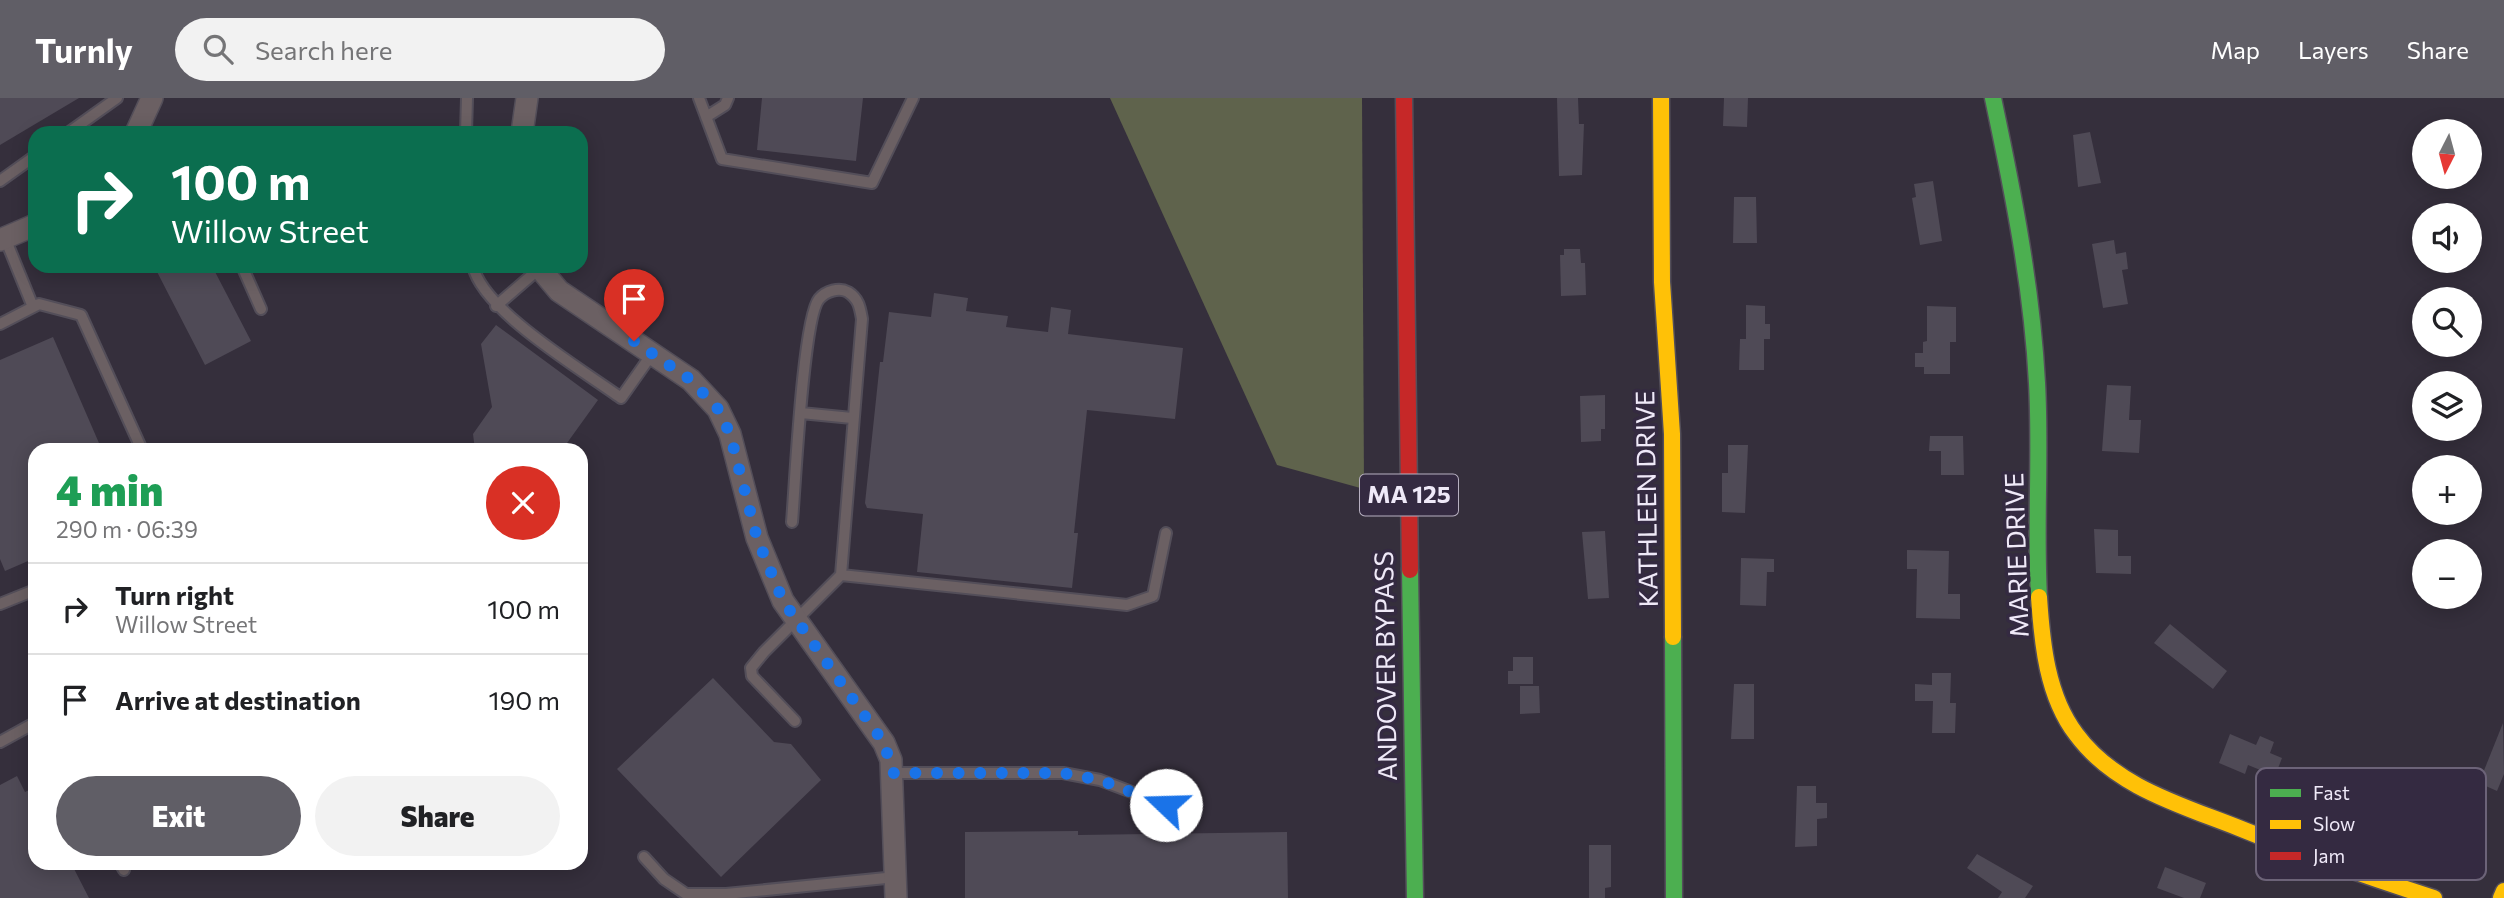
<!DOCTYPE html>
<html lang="en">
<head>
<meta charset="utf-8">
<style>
  :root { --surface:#fff; --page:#f2f2f2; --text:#202124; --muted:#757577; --line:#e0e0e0; --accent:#605e66 }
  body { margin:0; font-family:Commissioner,sans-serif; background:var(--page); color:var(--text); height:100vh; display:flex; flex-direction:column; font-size:26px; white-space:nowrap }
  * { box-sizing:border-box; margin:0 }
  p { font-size:23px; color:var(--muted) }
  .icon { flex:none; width:38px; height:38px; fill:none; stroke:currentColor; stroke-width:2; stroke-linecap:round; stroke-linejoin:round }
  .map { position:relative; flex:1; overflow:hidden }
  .sheet { position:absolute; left:28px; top:345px; width:560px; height:427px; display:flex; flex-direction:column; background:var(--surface); border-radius:21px; box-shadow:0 4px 18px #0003 }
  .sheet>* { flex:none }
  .guide { position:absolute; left:28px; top:28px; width:560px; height:147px; border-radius:21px; box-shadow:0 4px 18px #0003; background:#0b6e4f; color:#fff; overflow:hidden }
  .needle { width:46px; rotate:186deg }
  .fabs { position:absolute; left:2412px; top:21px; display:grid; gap:14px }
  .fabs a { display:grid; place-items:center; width:70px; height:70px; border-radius:50%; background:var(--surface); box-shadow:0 4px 18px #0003; font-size:35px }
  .pin { position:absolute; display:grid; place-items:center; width:60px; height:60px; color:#fff; margin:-72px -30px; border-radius:50% 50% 50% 0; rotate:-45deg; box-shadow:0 0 7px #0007 }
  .pin .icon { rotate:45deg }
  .me { position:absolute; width:77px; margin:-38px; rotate:291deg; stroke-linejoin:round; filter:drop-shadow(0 0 5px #0008) }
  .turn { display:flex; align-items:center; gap:24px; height:147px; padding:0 28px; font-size:32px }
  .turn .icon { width:91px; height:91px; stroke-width:2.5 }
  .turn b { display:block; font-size:49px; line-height:60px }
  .round { display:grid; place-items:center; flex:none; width:74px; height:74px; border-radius:37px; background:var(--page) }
  .overview { display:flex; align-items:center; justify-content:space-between; height:119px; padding:0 28px }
  h1 { font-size:42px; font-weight:800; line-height:52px; color:#1e9e55 }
  .button { display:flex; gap:14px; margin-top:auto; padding:14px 28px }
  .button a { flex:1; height:80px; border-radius:42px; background:var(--accent); color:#fff; font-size:28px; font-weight:800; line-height:80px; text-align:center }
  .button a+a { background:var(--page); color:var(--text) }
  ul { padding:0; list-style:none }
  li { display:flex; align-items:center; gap:21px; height:91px; padding:0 28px; border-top:2px solid var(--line) }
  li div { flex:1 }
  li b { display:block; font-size:26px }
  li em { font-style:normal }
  header { display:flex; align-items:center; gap:42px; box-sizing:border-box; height:98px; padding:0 35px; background:var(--accent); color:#fff }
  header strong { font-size:33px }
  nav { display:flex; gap:38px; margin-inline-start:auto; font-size:24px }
  .search { width:490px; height:63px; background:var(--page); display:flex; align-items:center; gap:18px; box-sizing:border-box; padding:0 24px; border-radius:38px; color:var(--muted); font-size:26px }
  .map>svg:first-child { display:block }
</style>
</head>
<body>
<header>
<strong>Turnly</strong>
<div class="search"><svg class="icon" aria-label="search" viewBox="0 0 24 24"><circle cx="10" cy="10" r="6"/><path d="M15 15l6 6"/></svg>Search here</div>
<nav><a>Map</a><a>Layers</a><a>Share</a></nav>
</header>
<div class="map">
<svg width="2504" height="800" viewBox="0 0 2504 800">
  <rect width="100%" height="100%" fill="#352f3c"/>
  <path fill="#5f634c" d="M1110,0H1362L1364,391L1277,367Z"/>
  <path fill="#4f4a56" d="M0,0H79L0,47Z
    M762,0H863L856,63L757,52Z
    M1557,0H1578L1579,26H1584L1582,77L1559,78Z
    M1724,0H1748L1747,29L1723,28Z
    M2090,34L2101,85L2078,89L2073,37Z
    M1933,83L1942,143L1920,147L1912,100L1916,99L1914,86Z
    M1734,99H1756L1757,145H1733Z
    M2114,142L2116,156L2126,154L2128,171L2122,172L2128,206L2103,210L2092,146Z
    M1564,151H1580L1581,165H1585L1586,197L1561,198L1560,157H1564Z
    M154,168H212L251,243L205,267Z
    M934,195L968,200L966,213L1008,218L1006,229L1048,234L1051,209L1071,212L1068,236L1183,250L1175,321L1087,312L1074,435H1078L1072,490L917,474L923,416L867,410L865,405L880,264H883L889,214L931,219Z
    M1746,207L1765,208V226H1770V241H1764V272H1739L1740,241H1746Z
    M1927,208L1956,209V244H1950V276H1924V269H1915V255H1923V244L1927,243Z
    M496,227L598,302L562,352H475L473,336L492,309L481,246Z
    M53,239L102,352H35V460L5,473L0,461V262Z
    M2107,287L2131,288L2129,322H2141L2139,355L2102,353Z
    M1605,297V331H1601V343L1581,344L1580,298Z
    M1930,338H1963L1964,377H1941V353H1929Z
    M1728,347H1748L1745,415L1722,414V375H1728Z
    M2094,431L2118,432V458H2131V476L2096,475Z
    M1605,433L1609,500L1588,501L1582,434Z
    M1907,452L1949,453L1948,496H1960V521L1916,520L1917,471H1907Z
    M1741,460L1774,461V474H1767L1766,508L1740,507Z
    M2170,526L2227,573L2213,591L2154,545Z
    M1513,559H1533V586H1508V573H1513Z
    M1932,575H1951L1950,605H1956L1955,635H1932L1933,603H1915V586L1932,587Z
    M713,580L774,644L791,646L821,682L721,779L617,671Z
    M1734,586H1754V641H1731Z
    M1520,588H1539L1540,615L1520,616Z
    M2503,625L2504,676L2497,693L2479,685Z
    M2230,636L2256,647L2260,638L2274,644L2270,655L2282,660L2275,678L2248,667L2245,676L2219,665Z
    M17,678L25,694L35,689V765H71L89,800H0V687Z
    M1797,688H1816V705H1827V720L1817,721V748L1795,749Z
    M2469,715L2487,723L2475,749L2468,746L2452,774L2434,766L2444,735L2458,741Z
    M1078,733V737L1287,734L1288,800H965V734Z
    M1589,747H1611V789L1605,790V800H1589Z
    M1977,756L2033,788L2025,800H1998L2002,794L1967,770Z
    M2165,769L2206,785L2200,800H2184L2157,790Z"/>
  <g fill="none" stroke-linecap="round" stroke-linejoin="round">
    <g stroke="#534e59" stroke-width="14">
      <path id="lane" d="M699,0L722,61L872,85L913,0
        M706,19L725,7L728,0
        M68,35L117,0
        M466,35L467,0
        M0,83L35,58
        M5,140L33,209
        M242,168L261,211
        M473,168C483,213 581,271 621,300L652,256
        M496,208L540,170
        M0,226L39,206L81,217L142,352
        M801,315L852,320
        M792,424C795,389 803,220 819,201C826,193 839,189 848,194C859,201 860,210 862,221L841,477L764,554L751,570L752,578L795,623
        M841,477L1127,507L1153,498L1166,435
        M0,506L35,492
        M0,644L31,627L35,629
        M893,675H1063L1100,682L1166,707
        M644,759L664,781L686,796H726L896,779
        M120,765L124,772"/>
    </g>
    <g stroke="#534e59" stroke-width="24">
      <path id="street" d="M136,35L152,0
        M522,35L527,0
        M0,142L35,127
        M538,168L559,193L691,282L718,311L730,336L757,440L783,503L884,645L891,662L896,800"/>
    </g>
    <g stroke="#534e59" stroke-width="19">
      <path id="fast" d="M1993,0C2013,94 2032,189 2037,285C2041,357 2035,428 2039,499
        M1410,472L1415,800
        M1673,539L1674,800"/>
    </g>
    <g stroke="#534e59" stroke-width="19">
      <path id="slow" d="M1661,0L1662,184L1672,336L1673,539
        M2039,499C2042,545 2047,598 2076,636C2115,689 2181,707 2239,730C2303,756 2368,779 2434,800
        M2501,800L2504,793"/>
    </g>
    <g stroke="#534e59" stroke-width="19">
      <path id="jam" d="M1404,0L1410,472"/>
    </g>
    <use href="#lane" stroke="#6b6063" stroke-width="10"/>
    <use href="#street" stroke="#6b6063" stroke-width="21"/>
    <use href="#fast" stroke="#4caf50" stroke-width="16"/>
    <use href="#slow" stroke="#ffc107" stroke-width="16"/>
    <use href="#jam" stroke="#c62828" stroke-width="16"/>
  </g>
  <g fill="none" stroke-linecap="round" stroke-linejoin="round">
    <path stroke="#1a73e8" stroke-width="12" stroke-dasharray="0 21.6" d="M634,243L691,282L718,311L730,336L757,440L783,503L884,645L893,675H1063L1100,682L1166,707"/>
  </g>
  <g text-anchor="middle" stroke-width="7" stroke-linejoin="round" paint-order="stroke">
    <rect fill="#342a41" stroke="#b7b0c1" stroke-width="2" x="1360" y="376.5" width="98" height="41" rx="5"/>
    <g font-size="24" font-weight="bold" fill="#efe9f8">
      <text x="1409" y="405">MA 125</text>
    </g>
    <g font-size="26" fill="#efe9f8" stroke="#342a41">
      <text transform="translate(1647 401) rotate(-91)" y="9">KATHLEEN DRIVE</text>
      <text transform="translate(2017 457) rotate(-92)" y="9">MARIE DRIVE</text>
      <text transform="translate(1386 568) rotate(-91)" y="9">ANDOVER BYPASS</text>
    </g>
  </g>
  <rect x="2256" y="670" width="230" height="112" rx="10" fill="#342a41" stroke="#6c6378" stroke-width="2"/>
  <rect x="2270" y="691" width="31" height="8" fill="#4caf50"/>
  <rect x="2270" y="722" width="31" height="9" fill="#ffc107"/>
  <rect x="2270" y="754" width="31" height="8" fill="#c62828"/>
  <g font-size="19" fill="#efe9f8">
    <text x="2313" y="702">Fast</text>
    <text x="2313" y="733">Slow</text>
    <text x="2313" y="765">Jam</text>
  </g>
</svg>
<div class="fabs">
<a><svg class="needle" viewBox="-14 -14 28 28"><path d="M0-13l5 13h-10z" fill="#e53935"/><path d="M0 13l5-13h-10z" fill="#757577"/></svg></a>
<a><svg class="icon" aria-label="sound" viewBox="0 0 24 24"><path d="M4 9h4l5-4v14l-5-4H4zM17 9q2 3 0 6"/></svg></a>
<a><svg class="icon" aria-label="search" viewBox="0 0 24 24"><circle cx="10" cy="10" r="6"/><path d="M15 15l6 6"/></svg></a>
<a><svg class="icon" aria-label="layers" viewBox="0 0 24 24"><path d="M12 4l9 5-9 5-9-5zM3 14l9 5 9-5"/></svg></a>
<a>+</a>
<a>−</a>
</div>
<div class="pin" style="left:634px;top:243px;background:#d93025"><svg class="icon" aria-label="arrive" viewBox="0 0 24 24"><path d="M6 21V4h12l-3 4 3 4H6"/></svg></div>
<svg class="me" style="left:1166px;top:707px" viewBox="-20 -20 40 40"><circle r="19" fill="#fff"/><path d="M0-13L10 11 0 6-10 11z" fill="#1a73e8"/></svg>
<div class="guide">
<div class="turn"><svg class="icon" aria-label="right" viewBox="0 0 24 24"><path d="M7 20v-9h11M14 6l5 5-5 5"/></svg><div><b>100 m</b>Willow Street</div></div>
</div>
<section class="sheet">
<div class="overview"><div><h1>4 min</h1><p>290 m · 06:39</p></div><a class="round" style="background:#d93025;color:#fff"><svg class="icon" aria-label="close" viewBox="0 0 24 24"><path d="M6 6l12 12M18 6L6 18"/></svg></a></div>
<ul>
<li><svg class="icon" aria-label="right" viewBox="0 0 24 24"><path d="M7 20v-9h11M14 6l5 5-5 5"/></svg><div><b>Turn right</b><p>Willow Street</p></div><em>100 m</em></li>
<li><svg class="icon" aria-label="arrive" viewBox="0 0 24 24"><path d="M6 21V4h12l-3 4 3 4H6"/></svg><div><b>Arrive at destination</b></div><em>190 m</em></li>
</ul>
<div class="button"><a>Exit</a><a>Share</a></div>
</section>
</div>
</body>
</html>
